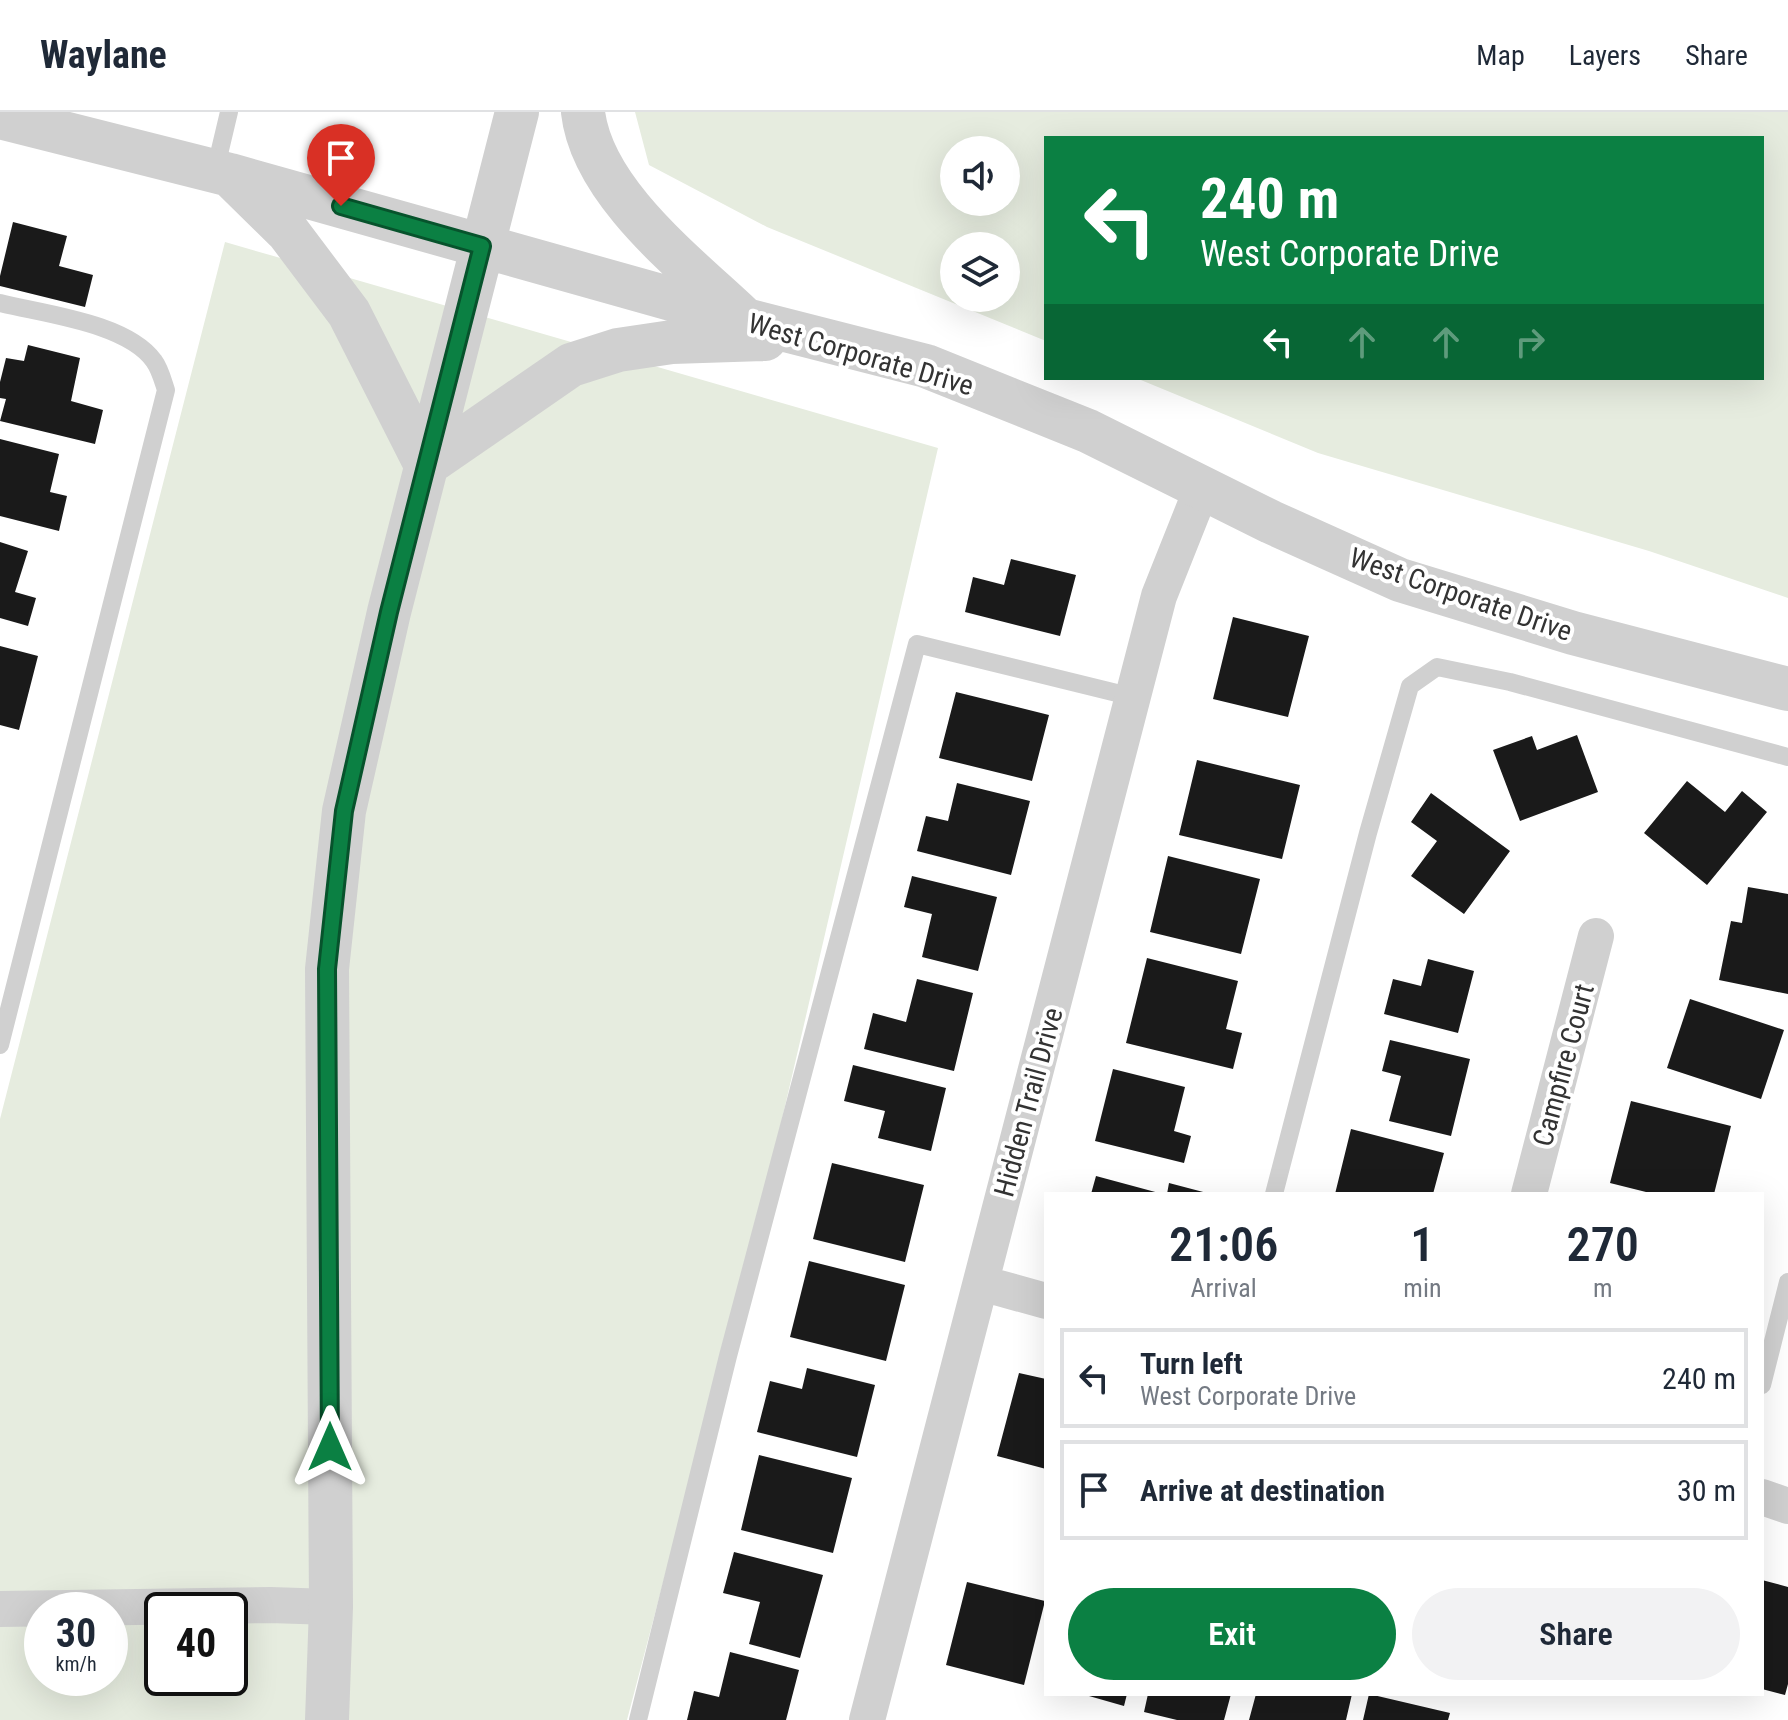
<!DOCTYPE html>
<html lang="en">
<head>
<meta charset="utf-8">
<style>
  :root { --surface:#fff; --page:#f2f2f3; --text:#1f2937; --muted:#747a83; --line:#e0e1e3; --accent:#0b8043 }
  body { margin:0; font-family:"Roboto Condensed",sans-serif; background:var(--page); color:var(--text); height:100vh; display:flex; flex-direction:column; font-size:30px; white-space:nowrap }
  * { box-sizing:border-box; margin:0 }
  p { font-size:26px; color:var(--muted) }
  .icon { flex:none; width:44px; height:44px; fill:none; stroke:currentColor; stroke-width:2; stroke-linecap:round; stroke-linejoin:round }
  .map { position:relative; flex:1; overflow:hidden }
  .panel { position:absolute; left:1044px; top:1080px; width:720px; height:504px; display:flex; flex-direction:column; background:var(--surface); border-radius:0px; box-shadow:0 8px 32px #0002 }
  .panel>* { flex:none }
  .guide { position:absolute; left:1044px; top:24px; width:720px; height:244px; border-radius:0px; box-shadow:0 8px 32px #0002; background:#0b8043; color:#fff; overflow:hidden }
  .controls { position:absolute; left:940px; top:24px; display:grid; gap:16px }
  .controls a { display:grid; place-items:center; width:80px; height:80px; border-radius:50%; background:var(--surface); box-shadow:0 8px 32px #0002; font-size:40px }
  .speed { position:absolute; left:24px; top:1480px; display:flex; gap:16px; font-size:40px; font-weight:700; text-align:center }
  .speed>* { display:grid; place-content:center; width:104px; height:104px; border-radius:50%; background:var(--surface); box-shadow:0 8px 32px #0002; line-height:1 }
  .speed small { font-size:20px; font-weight:400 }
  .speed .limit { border:4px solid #111; border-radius:12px; background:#fff; color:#111 }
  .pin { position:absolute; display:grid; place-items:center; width:68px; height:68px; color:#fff; margin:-82px -34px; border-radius:50% 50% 50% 0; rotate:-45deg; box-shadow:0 0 8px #0007 }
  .pin .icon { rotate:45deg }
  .me { position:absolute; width:88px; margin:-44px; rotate:0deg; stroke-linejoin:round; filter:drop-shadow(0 0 6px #0008) }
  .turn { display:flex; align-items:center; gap:28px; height:168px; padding:0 24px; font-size:36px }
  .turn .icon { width:104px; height:104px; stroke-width:2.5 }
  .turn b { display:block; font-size:56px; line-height:68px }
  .lanes { display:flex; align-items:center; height:76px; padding:0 24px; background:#0003; justify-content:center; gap:40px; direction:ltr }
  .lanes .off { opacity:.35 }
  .eta { display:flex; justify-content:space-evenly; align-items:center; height:136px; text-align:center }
  .eta b { font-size:48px; font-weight:600; line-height:56px }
  .cta { display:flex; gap:16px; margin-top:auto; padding:16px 24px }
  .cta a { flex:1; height:92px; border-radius:48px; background:var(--accent); color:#fff; font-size:32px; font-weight:600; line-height:92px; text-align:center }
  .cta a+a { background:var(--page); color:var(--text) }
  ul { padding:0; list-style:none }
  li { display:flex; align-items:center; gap:24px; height:100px; margin:0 16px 12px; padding:0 8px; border:4px solid var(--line); border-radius:0px }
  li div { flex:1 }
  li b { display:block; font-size:30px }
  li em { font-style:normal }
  header { display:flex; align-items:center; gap:48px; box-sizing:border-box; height:112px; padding:0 40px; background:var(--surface); border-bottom:2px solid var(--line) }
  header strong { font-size:38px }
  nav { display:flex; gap:44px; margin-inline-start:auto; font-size:28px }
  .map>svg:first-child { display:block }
</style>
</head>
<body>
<header>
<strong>Waylane</strong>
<nav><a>Map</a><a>Layers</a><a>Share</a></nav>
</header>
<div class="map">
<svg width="1788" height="1608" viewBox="0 0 1788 1608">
  <rect width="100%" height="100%" fill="#fff"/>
  <path fill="#e6ecdf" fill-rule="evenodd" d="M635,0H1788V486L1649,439L1318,341L1136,266H1762V26H1046V229L767,115L649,53ZM954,38H1006V90H954ZM954,134H1006V186H954Z
    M225,130L938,336L759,1106L627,1608H0V1007ZM42,1498H110V1566H42ZM162,1498H230V1566H162Z"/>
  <path fill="#1a1a1a" d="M13,110L67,124L59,154L93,163L85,195L0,174V164Z
    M28,233L80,246L71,289L103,298L95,332L0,309L6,287L0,286V270L6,246L24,249Z
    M0,327L59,342L50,380L67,384L59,419L0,404Z
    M0,430L28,439L15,480L36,486L28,514L0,506Z
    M1011,447L1076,463L1060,524L965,500L973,465L1004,473Z
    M1233,505L1309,524L1288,605L1213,587Z
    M0,534L38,544L19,618L0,613Z
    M956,580L1049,603L1032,669L939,646Z
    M1577,623L1598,680L1520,709L1493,638L1532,624L1537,638Z
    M1197,648L1300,673L1282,747L1179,723Z
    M1687,669L1725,700L1742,679L1767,700L1707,773L1644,721Z
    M957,671L1030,689L1011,763L917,739L926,704L948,709Z
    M1431,681L1510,739L1464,802L1411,764L1437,729L1411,710Z
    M1168,744L1260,767L1241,842L1150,820Z
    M912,764L997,785L978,859L922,845L932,802L904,795Z
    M1748,775L1788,782V882L1719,868L1731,809L1742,811Z
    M1147,846L1238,869L1226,917L1242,921L1233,957L1126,931Z
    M1428,847L1474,859L1458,921L1384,902L1393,867L1421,874Z
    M917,867L973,881L954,959L864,937L873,901L906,910Z
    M1690,887L1784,918L1761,987L1667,956Z
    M1390,928L1470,947L1451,1024L1389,1009L1401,964L1382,959Z
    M853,953L946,976L931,1039L878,1026L885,999L844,989Z
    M1113,957L1185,975L1174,1019L1191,1024L1184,1051L1095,1029Z
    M1631,989L1731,1014L1714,1082H1654L1610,1071Z
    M1351,1017L1444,1041L1433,1082H1335Z
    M832,1051L924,1073L905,1150L813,1127Z
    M1096,1064L1159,1081L1158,1082H1091Z
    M1169,1071L1207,1081V1082H1167Z
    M809,1149L905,1173L886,1249L790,1225Z
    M807,1256L875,1273L857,1345L757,1320L770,1269L802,1277Z
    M1019,1261L1046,1267V1357L997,1344Z
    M759,1343L852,1366L833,1441L741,1418Z
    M734,1440L823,1463L800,1546L749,1532L760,1490L723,1481Z
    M1762,1468L1788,1475V1572L1785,1583L1762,1577Z
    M967,1470L1045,1489L1024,1573L946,1553Z
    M730,1540L799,1558L786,1608H687L694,1579L719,1585Z
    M1082,1582H1127L1124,1594Z
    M1148,1582H1231L1224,1608H1177L1144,1600Z
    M1256,1582H1352L1346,1608H1249Z
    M1369,1582L1450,1601L1448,1608H1363Z"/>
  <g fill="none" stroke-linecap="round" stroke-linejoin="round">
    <path stroke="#d0d0d0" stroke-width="18" d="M215,59L229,0
      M0,191C44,202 127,211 154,249C160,257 163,269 166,278L0,933
      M1274,1082L1368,721L1410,574L1437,555L1510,570L1788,645
      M1762,1273L1788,1170
      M638,1608L728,1244L917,532L1133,585"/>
    <path stroke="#d0d0d0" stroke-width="36" d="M1529,1082L1596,824
      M981,1171L1046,1189
      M1762,1385L1788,1394
      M0,1497L270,1493L331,1495
      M867,1608L1159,484L1202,376"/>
    <path stroke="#d0d0d0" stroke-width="44" d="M583,0C592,80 686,152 741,204
      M0,5L230,63L746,208L926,254L1088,319L1271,410L1400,468L1573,521L1788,577
      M232,65L288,120L349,201L426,353L571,253L618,238L672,230L765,227
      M327,1608L331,1495L327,857L344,699L389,500L517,0"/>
  </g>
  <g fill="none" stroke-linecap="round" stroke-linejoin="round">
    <g stroke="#07532c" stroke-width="20">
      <path id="route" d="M330,1335L327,857L344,699L389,500L482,134L341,94"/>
    </g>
    <use href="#route" stroke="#0b8043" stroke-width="14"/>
  </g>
  <g text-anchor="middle" stroke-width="8" stroke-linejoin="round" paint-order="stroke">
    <g font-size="28" fill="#333" stroke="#fff">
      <text transform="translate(861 242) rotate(16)" y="10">West Corporate Drive</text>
      <text transform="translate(1461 482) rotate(19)" y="10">West Corporate Drive</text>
      <text transform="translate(1563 953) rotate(-75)" y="10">Campfire Court</text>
      <text transform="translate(1028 990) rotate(-75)" y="10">Hidden Trail Drive</text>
    </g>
  </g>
</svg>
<div class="controls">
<a><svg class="icon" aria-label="sound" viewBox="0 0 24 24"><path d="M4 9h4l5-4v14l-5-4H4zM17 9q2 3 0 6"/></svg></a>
<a><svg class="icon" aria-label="layers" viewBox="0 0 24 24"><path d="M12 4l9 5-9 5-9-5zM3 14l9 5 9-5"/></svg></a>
</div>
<div class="speed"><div>30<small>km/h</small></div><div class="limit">40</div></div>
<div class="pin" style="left:341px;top:94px;background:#d93025"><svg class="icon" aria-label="arrive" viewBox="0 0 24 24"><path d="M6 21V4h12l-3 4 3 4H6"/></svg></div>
<svg class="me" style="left:330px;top:1335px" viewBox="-20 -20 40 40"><path d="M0-17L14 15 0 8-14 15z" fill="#0b8043" stroke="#fff" stroke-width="4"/></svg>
<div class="guide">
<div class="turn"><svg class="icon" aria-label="left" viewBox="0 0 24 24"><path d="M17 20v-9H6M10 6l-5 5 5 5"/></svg><div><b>240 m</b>West Corporate Drive</div></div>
<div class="lanes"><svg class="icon" aria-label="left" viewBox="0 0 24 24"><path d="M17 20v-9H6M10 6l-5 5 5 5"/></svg><svg class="icon off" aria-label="ahead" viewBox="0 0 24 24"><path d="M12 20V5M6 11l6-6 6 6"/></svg><svg class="icon off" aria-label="ahead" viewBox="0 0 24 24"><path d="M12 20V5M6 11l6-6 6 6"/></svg><svg class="icon off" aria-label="right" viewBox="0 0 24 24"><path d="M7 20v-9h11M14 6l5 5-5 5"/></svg></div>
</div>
<section class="panel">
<div class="eta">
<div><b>21:06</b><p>Arrival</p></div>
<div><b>1</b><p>min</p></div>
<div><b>270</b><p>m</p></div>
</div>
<ul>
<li><svg class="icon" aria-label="left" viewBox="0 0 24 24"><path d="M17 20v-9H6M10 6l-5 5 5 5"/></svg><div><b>Turn left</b><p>West Corporate Drive</p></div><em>240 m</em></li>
<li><svg class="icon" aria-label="arrive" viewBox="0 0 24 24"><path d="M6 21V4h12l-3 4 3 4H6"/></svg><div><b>Arrive at destination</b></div><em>30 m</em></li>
</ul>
<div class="cta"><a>Exit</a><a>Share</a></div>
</section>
</div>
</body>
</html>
